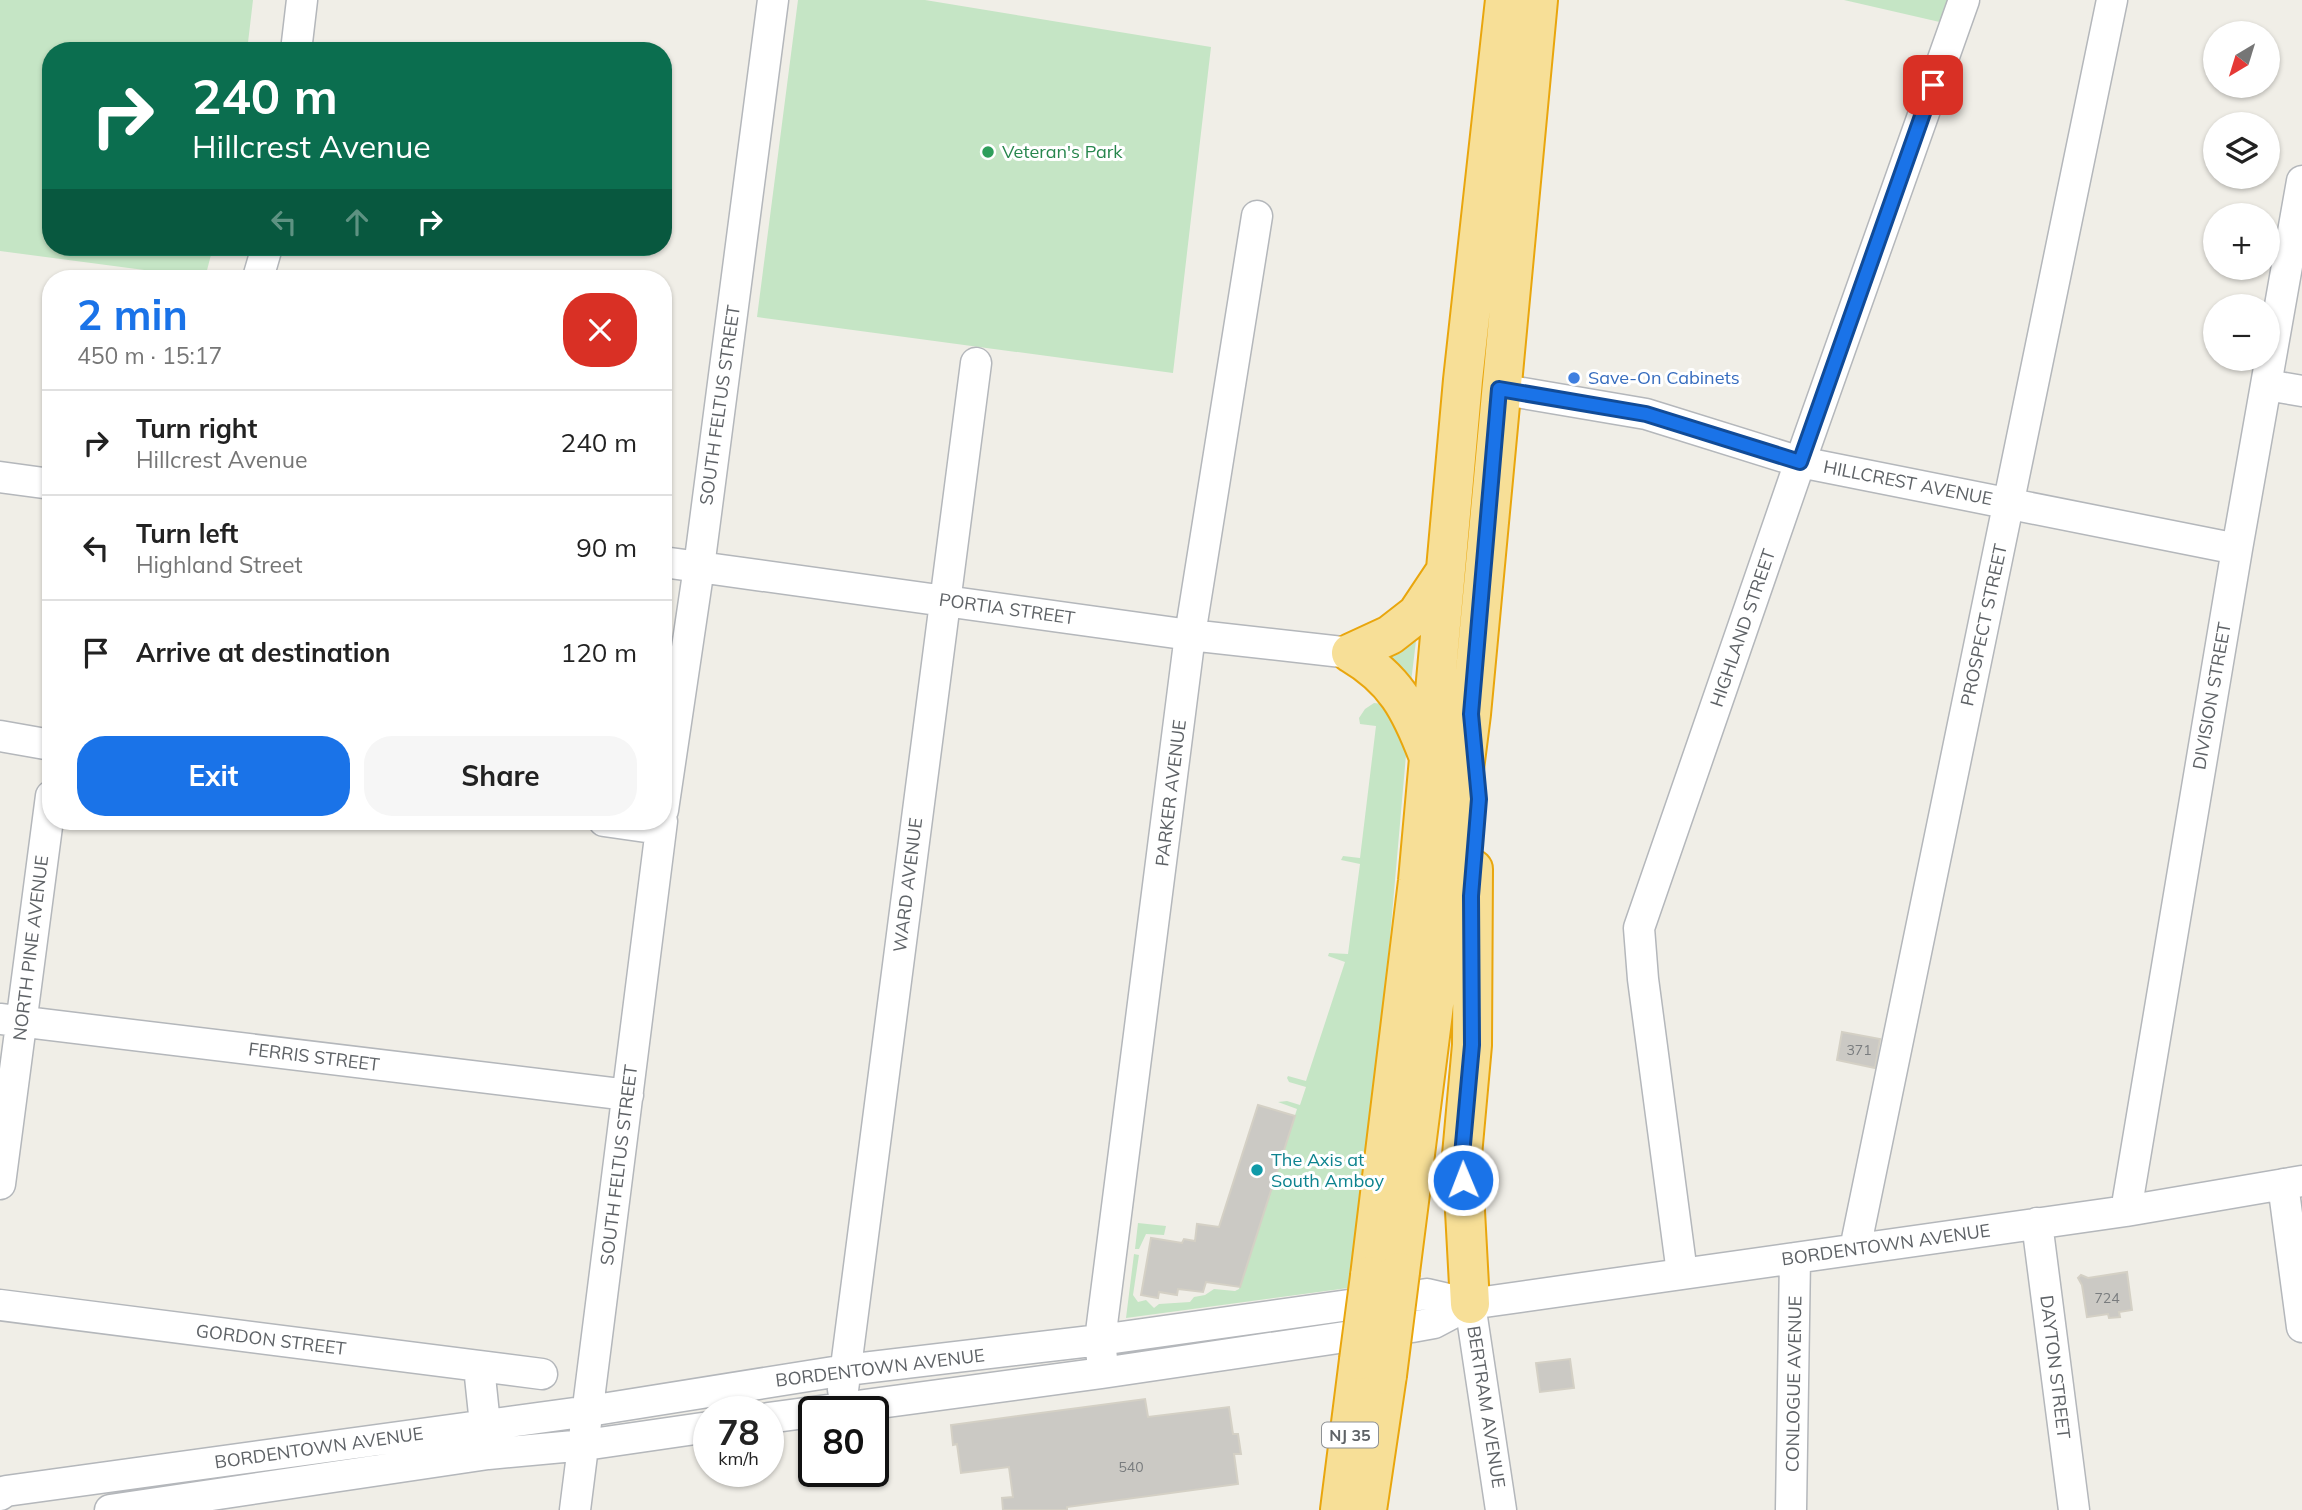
<!DOCTYPE html>
<html lang="en">
<head>
<meta charset="utf-8">
<style>
  :root { --surface:#fff; --page:#f6f6f6; --text:#222; --muted:#767676; --line:#e0e0e0; --accent:#1a73e8 }
  body { margin:0; font-family:Mulish,sans-serif; background:var(--page); color:var(--text); height:100vh; display:flex; flex-direction:column; font-size:26px; white-space:nowrap }
  * { box-sizing:border-box; margin:0 }
  p { font-size:23px; color:var(--muted) }
  .icon { flex:none; width:38px; height:38px; fill:none; stroke:currentColor; stroke-width:2; stroke-linecap:round; stroke-linejoin:round }
  .map { position:relative; flex:1; overflow:hidden }
  .sheet { position:absolute; left:42px; top:270px; width:630px; height:560px; display:flex; flex-direction:column; background:var(--surface); border-radius:28px; box-shadow:0 2px 5px #0004 }
  .sheet>* { flex:none }
  .top-card { position:absolute; left:42px; top:42px; width:630px; height:214px; border-radius:28px; box-shadow:0 2px 5px #0004; background:#0b6e4f; color:#fff; overflow:hidden }
  .needle { width:46px; rotate:218deg }
  .tools { position:absolute; left:2203px; top:21px; display:grid; gap:14px }
  .tools a { display:grid; place-items:center; width:77px; height:77px; border-radius:50%; background:var(--surface); box-shadow:0 2px 5px #0004; font-size:35px }
  .speed { position:absolute; left:693px; top:1396px; display:flex; gap:14px; font-size:35px; font-weight:700; text-align:center }
  .speed>* { display:grid; place-content:center; width:91px; height:91px; border-radius:50%; background:var(--surface); box-shadow:0 2px 5px #0004; line-height:1 }
  .speed small { font-size:18px; font-weight:400 }
  .speed .limit { border:4px solid #111; border-radius:10px; background:#fff; color:#111 }
  .pin { position:absolute; display:grid; place-items:center; width:60px; height:60px; color:#fff; margin:-30px; border-radius:14px; box-shadow:0 4px 10px #0006 }
  .me { position:absolute; width:77px; margin:-38px; rotate:359deg; stroke-linejoin:round; filter:drop-shadow(0 0 5px #0008) }
  .turn { display:flex; align-items:center; gap:24px; height:147px; padding:0 35px; font-size:32px }
  .turn .icon { width:91px; height:91px; stroke-width:2.5 }
  .turn b { display:block; font-size:49px; line-height:60px }
  .lanes { display:flex; align-items:center; height:66px; padding:0 35px; background:#0003; justify-content:center; gap:35px; direction:ltr }
  .lanes .off { opacity:.35 }
  .round { display:grid; place-items:center; flex:none; width:74px; height:74px; border-radius:28px; background:var(--page) }
  .overview { display:flex; align-items:center; justify-content:space-between; height:119px; padding:0 35px }
  h1 { font-size:42px; font-weight:700; line-height:52px; color:var(--accent) }
  .primary-button { display:flex; gap:14px; margin-top:auto; padding:14px 35px }
  .primary-button a { flex:1; height:80px; border-radius:28px; background:var(--accent); color:#fff; font-size:28px; font-weight:700; line-height:80px; text-align:center }
  .primary-button a+a { background:var(--page); color:var(--text) }
  ul { padding:0; list-style:none }
  li { display:flex; align-items:center; gap:21px; height:105px; padding:0 35px; border-top:2px solid var(--line) }
  li div { flex:1 }
  li b { display:block; font-size:26px }
  li em { font-style:normal }
  .map>svg:first-child { display:block }
</style>
</head>
<body>
<div class="map">
<svg width="2302" height="1510" viewBox="0 0 2302 1510">
  <rect width="100%" height="100%" fill="#f0eee7"/>
  <path fill="#c5e5c5" d="M0,0H253L247,51H51V247H213L205,278L0,251Z
    M798,0H925L1211,47L1173,373L757,317Z
    M1844,0H1952L1944,23Z
    M1412,640L1416,641L1411,682L1384,655Z
    M1374,703L1383,704L1406,746V755L1376,1097L1359,1239L1353,1251L1348,1288L1126,1318L1134,1254L1139,1255L1133,1295L1138,1302L1146,1300L1154,1308L1159,1304L1190,1302L1194,1297L1205,1295L1214,1289L1235,1291L1239,1289L1297,1109L1278,1102L1287,1101L1300,1105L1306,1087L1289,1082L1287,1078L1288,1076L1306,1081L1345,962L1328,956L1329,953L1348,954L1360,864L1341,860L1343,856L1360,858L1376,726L1360,724L1359,718L1365,709Z
    M1138,1223L1166,1226L1164,1235L1146,1234L1139,1249H1135Z"/>
  <path fill="#cbc9c4" stroke="#d4d0c5" stroke-width="2" d="M1842,1032L1880,1039L1875,1068L1837,1060Z
    M1258,1105L1295,1116L1240,1287L1206,1282L1203,1292L1178,1289L1177,1295L1159,1292L1158,1298L1141,1295L1151,1238L1182,1243L1184,1239L1195,1241L1197,1224L1219,1227Z
    M2127,1272L2132,1310L2119,1312L2120,1317L2109,1318L2108,1314L2087,1317L2082,1285L2078,1278L2081,1275L2088,1278Z
    M1570,1359L1574,1388L1540,1392L1536,1363Z
    M1145,1399L1148,1417L1229,1407L1233,1434H1238L1241,1454H1234L1238,1484L1067,1507V1510H1003L1002,1498L1013,1497L1009,1467L961,1473L957,1444L953,1445L951,1425Z"/>
  <g fill="none" stroke-linecap="round" stroke-linejoin="round">
    <g stroke="#b4b7bb" stroke-width="33">
      <path id="minor" d="M296,51L302,0
        M258,278L267,247
        M2267,385L2302,391
        M1499,389L1646,414L1800,462L2237,549
        M0,477L51,484
        M663,562L1190,635L1351,653
        M0,736L51,745
        M663,810L699,567L773,0
        M604,821L660,829
        M0,1019L628,1095
        M0,1184L51,796
        M2283,1184L2302,1327
        M2126,1211L2237,549L2302,181
        M2037,1223L2074,1510
        M1855,1249L2112,0
        M1682,1273L1643,979L1639,928L1800,462L1964,0
        M1470,1304L1501,1510
        M0,1305L542,1374
        M1102,1359L1100,1340L1190,635L1257,216
        M479,1367L487,1443
        M843,1390L976,363
        M768,1418L1102,1373L1412,1327L1434,1323L1470,1304L2126,1211L2302,1181
        M0,1495L6,1491L589,1411L846,1370L1100,1340L1427,1294L1470,1304
        M110,1510L488,1454L585,1445L709,1427
        M575,1510L662,821
        M1791,1510L1795,1258"/>
    </g>
    <g stroke="#e9a60d" stroke-width="42">
      <path id="highway" d="M1351,653C1395,679 1410,708 1428,755
        M1351,653L1390,635L1417,614L1445,572
        M1400,1272L1471,714L1538,0
        M1370,1276L1418,881L1463,380L1505,0
        M1470,1304L1462,1155L1472,1045L1473,869
        M1340,1510L1359,1360
        M1367,1510L1387,1375"/>
    </g>
    <use href="#minor" stroke="#fff" stroke-width="30"/>
    <use href="#highway" stroke="#f7df97" stroke-width="38"/>
    <g stroke="#e9a60d" stroke-width="42" stroke-linecap="butt">
      <path id="highway-bridge" d="M1359,1360L1370,1276
        M1387,1375L1400,1272"/>
    </g>
    <use href="#highway-bridge" stroke="#f7df97" stroke-width="38"/>
  </g>
  <g fill="none" stroke-linecap="round" stroke-linejoin="round">
    <g stroke="#114b97" stroke-width="18">
      <path id="route" d="M1463,1180L1462,1155L1472,1045L1471,896L1479,799L1471,714L1499,389L1646,414L1800,462L1933,85"/>
    </g>
    <use href="#route" stroke="#1a73e8" stroke-width="12"/>
  </g>
  <circle fill="#2e9e5b" stroke="#fff" stroke-width="2.5" cx="988" cy="152" r="7"/>
  <circle fill="#3f7fe0" stroke="#fff" stroke-width="2.5" cx="1574" cy="378" r="7"/>
  <circle fill="#0f9aa8" stroke="#fff" stroke-width="2.5" cx="1257" cy="1170" r="7"/>
  <g text-anchor="middle" stroke-width="6" stroke-linejoin="round" paint-order="stroke">
    <g font-size="14" fill="#797c7e">
      <text x="1859" y="1055">371</text>
      <text x="2107" y="1303">724</text>
      <text x="1131" y="1472">540</text>
    </g>
    <rect fill="#fff" stroke="#8e9194" stroke-width="2" x="1322" y="1422.5" width="56" height="25" rx="5"/>
    <g font-size="16" font-weight="bold" fill="#5e6266">
      <text x="1350" y="1441">NJ 35</text>
    </g>
    <g font-size="18" fill="#27864d" stroke="#fff" text-anchor="start">
      <text x="1002" y="158">Veteran's Park</text>
    </g>
    <g font-size="18" fill="#366cbe" stroke="#fff" text-anchor="start">
      <text x="1588" y="384">Save-On Cabinets</text>
    </g>
    <g font-size="18" fill="#5e6266" stroke="#fff">
      <text transform="translate(720 405) rotate(-82)" y="6">SOUTH FELTUS STREET</text>
      <text transform="translate(1908 483) rotate(11)" y="6">HILLCREST AVENUE</text>
      <text transform="translate(1007 609) rotate(8)" y="6">PORTIA STREET</text>
      <text transform="translate(1984 625) rotate(-78)" y="6">PROSPECT STREET</text>
      <text transform="translate(1743 628) rotate(-71)" y="6">HIGHLAND STREET</text>
      <text transform="translate(2212 696) rotate(-80)" y="6">DIVISION STREET</text>
      <text transform="translate(1171 793) rotate(-83)" y="6">PARKER AVENUE</text>
      <text transform="translate(908 885) rotate(-83)" y="6">WARD AVENUE</text>
      <text transform="translate(31 948) rotate(-83)" y="6">NORTH PINE AVENUE</text>
      <text transform="translate(314 1057) rotate(7)" y="6">FERRIS STREET</text>
      <text transform="translate(619 1165) rotate(-83)" y="6">SOUTH FELTUS STREET</text>
      <text transform="translate(1886 1245) rotate(-8)" y="6">BORDENTOWN AVENUE</text>
      <text transform="translate(271 1340) rotate(7)" y="6">GORDON STREET</text>
      <text transform="translate(2055 1367) rotate(83)" y="6">DAYTON STREET</text>
      <text transform="translate(880 1368) rotate(-7)" y="6">BORDENTOWN AVENUE</text>
      <text transform="translate(1794 1384) rotate(-89)" y="6">CONLOGUE AVENUE</text>
      <text transform="translate(1486 1407) rotate(81)" y="6">BERTRAM AVENUE</text>
      <text transform="translate(319 1448) rotate(-8)" y="6">BORDENTOWN AVENUE</text>
    </g>
    <g font-size="18" fill="#0d838f" stroke="#fff" text-anchor="start">
      <text x="1271" y="1166">The Axis at<tspan x="1271" dy="21">South Amboy</tspan></text>
    </g>
  </g>
</svg>
<div class="tools">
<a><svg class="needle" viewBox="-14 -14 28 28"><path d="M0-13l5 13h-10z" fill="#e53935"/><path d="M0 13l5-13h-10z" fill="#767676"/></svg></a>
<a><svg class="icon" aria-label="layers" viewBox="0 0 24 24"><path d="M12 4l9 5-9 5-9-5zM3 14l9 5 9-5"/></svg></a>
<a>+</a>
<a>−</a>
</div>
<div class="speed"><div>78<small>km/h</small></div><div class="limit">80</div></div>
<div class="pin" style="left:1933px;top:85px;background:#d93025"><svg class="icon" aria-label="arrive" viewBox="0 0 24 24"><path d="M6 21V4h12l-3 4 3 4H6"/></svg></div>
<svg class="me" style="left:1463px;top:1180px" viewBox="-20 -20 40 40"><circle r="17" fill="#1a73e8" stroke="#fff" stroke-width="3"/><path d="M0-11L8 9 0 5-8 9z" fill="#fff"/></svg>
<div class="top-card">
<div class="turn"><svg class="icon" aria-label="right" viewBox="0 0 24 24"><path d="M7 20v-9h11M14 6l5 5-5 5"/></svg><div><b>240 m</b>Hillcrest Avenue</div></div>
<div class="lanes"><svg class="icon off" aria-label="left" viewBox="0 0 24 24"><path d="M17 20v-9H6M10 6l-5 5 5 5"/></svg><svg class="icon off" aria-label="ahead" viewBox="0 0 24 24"><path d="M12 20V5M6 11l6-6 6 6"/></svg><svg class="icon" aria-label="right" viewBox="0 0 24 24"><path d="M7 20v-9h11M14 6l5 5-5 5"/></svg></div>
</div>
<section class="sheet">
<div class="overview"><div><h1>2 min</h1><p>450 m · 15:17</p></div><a class="round" style="background:#d93025;color:#fff"><svg class="icon" aria-label="close" viewBox="0 0 24 24"><path d="M6 6l12 12M18 6L6 18"/></svg></a></div>
<ul>
<li><svg class="icon" aria-label="right" viewBox="0 0 24 24"><path d="M7 20v-9h11M14 6l5 5-5 5"/></svg><div><b>Turn right</b><p>Hillcrest Avenue</p></div><em>240 m</em></li>
<li><svg class="icon" aria-label="left" viewBox="0 0 24 24"><path d="M17 20v-9H6M10 6l-5 5 5 5"/></svg><div><b>Turn left</b><p>Highland Street</p></div><em>90 m</em></li>
<li><svg class="icon" aria-label="arrive" viewBox="0 0 24 24"><path d="M6 21V4h12l-3 4 3 4H6"/></svg><div><b>Arrive at destination</b></div><em>120 m</em></li>
</ul>
<div class="primary-button"><a>Exit</a><a>Share</a></div>
</section>
</div>
</body>
</html>
